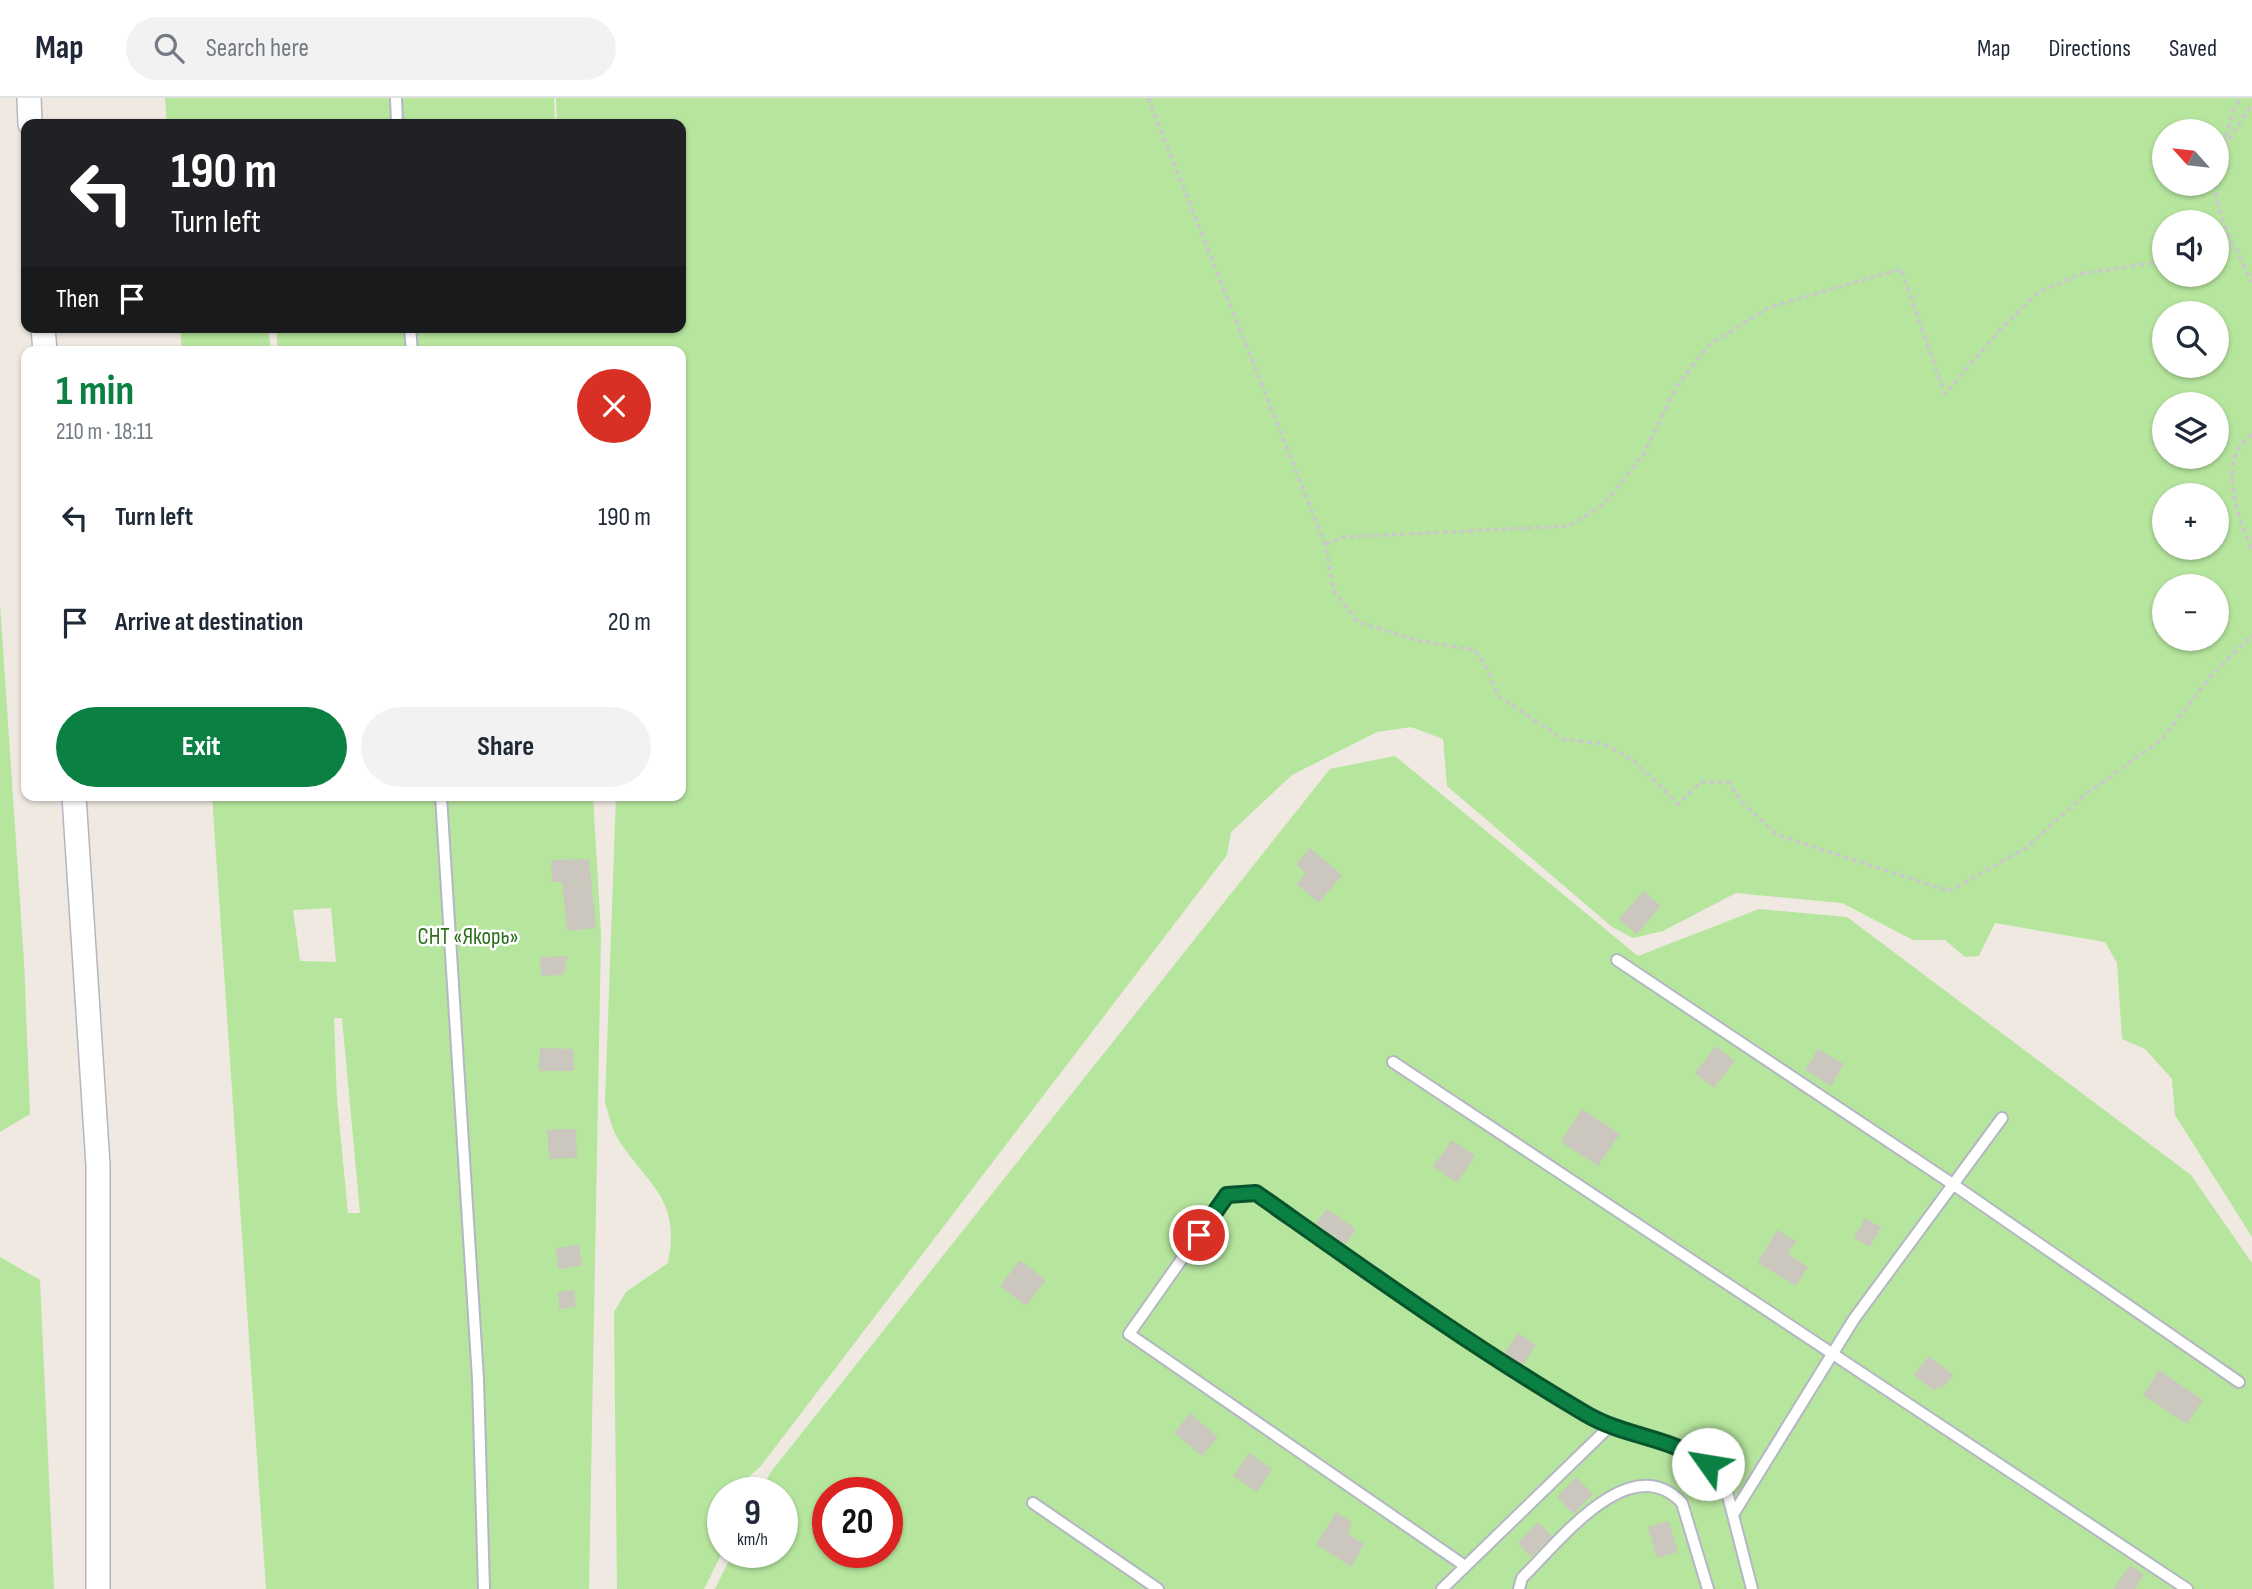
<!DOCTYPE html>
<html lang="en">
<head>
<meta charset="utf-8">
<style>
  :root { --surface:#fff; --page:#f2f2f3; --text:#1f2937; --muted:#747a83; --line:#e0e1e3; --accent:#0b8043 }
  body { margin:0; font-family:"Sofia Sans Condensed",sans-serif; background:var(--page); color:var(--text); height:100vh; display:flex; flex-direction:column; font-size:26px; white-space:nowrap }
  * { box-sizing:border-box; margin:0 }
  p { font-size:23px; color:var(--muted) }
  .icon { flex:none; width:38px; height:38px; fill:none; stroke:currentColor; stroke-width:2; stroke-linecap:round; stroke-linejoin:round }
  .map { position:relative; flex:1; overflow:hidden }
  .side { position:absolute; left:21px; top:248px; width:665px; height:455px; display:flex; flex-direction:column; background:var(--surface); border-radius:14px; box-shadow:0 2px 5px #0004 }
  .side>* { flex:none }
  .top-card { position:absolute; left:21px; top:21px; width:665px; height:214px; border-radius:14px; box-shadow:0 2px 5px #0004; background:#202124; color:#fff; overflow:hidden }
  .needle { width:46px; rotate:297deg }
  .fabs { position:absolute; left:2152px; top:21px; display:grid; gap:14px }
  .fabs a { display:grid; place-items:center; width:77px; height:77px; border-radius:50%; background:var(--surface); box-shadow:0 2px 5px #0004; font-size:35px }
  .speed { position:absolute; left:707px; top:1379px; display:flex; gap:14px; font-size:35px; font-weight:700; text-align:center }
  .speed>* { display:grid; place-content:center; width:91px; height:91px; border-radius:50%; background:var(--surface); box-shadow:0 2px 5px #0004; line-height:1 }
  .speed small { font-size:18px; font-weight:400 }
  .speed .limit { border:10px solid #d22; background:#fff; color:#111 }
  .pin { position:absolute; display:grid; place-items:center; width:60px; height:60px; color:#fff; margin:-30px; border:4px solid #fff; border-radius:50%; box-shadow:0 2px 7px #0007 }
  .me { position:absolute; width:77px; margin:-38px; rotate:302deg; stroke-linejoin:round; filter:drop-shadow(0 0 5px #0008) }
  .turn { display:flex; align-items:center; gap:24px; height:147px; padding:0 35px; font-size:32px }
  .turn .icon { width:91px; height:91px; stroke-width:2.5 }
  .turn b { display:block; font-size:49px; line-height:60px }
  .then { display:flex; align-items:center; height:66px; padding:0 35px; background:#0003; gap:14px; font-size:26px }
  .round { display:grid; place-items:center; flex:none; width:74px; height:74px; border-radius:37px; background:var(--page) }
  .head { display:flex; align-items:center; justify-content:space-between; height:119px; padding:0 35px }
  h1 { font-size:42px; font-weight:700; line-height:52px; color:var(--accent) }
  .action { display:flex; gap:14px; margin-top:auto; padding:14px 35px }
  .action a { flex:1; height:80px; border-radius:42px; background:var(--accent); color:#fff; font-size:28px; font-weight:700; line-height:80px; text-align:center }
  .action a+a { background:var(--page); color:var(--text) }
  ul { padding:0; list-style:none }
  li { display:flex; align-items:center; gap:21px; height:105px; padding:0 35px }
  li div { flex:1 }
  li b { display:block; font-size:26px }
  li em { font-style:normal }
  header { display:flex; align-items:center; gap:42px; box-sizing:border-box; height:98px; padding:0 35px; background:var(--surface); border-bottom:2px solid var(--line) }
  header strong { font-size:33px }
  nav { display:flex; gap:38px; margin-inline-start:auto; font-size:24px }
  .search { width:490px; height:63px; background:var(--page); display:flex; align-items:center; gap:18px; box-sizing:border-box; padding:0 24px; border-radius:38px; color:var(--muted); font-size:26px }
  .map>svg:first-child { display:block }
</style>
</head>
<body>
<header>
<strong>Map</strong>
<div class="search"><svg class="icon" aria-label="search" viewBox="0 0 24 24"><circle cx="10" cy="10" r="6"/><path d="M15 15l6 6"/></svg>Search here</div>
<nav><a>Map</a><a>Directions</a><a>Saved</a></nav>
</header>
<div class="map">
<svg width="2252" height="1491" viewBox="0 0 2252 1491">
  <rect width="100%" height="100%" fill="#efe9e1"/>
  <path fill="#b6e59e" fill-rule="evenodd" d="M165,0H554L555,26H167Z
    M556,0H2252V1139L2175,1017L2172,981L2145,951L2122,941L2117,865L2105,844L1995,825L1979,858L1965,859L1945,842H1913L1842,805L1736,795L1663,833L1633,840L1612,829L1447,688L1443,641L1411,629L1377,634L1292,677L1231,734L1227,757L760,1369L730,1395H723V1453L704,1491H617L614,1214L626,1194L668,1165C681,1099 648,1088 618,1041C612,1031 609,1017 605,1005L616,698H681V254H278L276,229H681V26H557ZM2165,33H2217V86H2165ZM2165,124H2217V177H2165ZM2165,215H2217V268H2165ZM2165,306H2217V359H2165ZM2165,397H2217V450H2165ZM2165,488H2217V541H2165Z
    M180,229H268L271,254H182Z
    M0,505L24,863L30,1016L0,1034Z
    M1395,658L1638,858L1759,811L1847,819L2191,1077L2252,1165V1491H715L733,1454H782V1395H761L770,1375L1330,671ZM828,1395H887V1454H828Z
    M212,698H593L601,836L589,1491H266ZM331,810L336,864L300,863L293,812ZM334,920H342L360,1115H348L337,1002Z
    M0,1159L40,1182L54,1491H0Z"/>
  <path fill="#cbc7bf" d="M1310,750L1342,777L1319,805L1297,786L1306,775L1296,766Z
    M589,761L596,830L567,833L562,784H552L551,762Z
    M1643,793L1661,808L1637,836L1619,821Z
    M568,858L563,877L541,878L540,859Z
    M1716,948L1735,963L1714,990L1695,975Z
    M540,950L574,951V973H539Z
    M1818,951L1844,966L1831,988L1805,972Z
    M1582,1011L1620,1036L1598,1068L1561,1044Z
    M576,1031L577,1060L549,1061L547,1032Z
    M1452,1042L1475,1058L1457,1085L1433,1068Z
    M1327,1111L1356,1131L1345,1147L1316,1125Z
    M1865,1120L1881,1129L1870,1149L1854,1140Z
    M1777,1132L1796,1143L1788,1156L1808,1169L1796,1188L1758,1165Z
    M579,1147L582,1168L558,1171L556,1150Z
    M1020,1162L1046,1182L1026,1208L1000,1188Z
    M574,1192L576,1209L559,1211L558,1194Z
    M1518,1235L1536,1247L1523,1267L1504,1256Z
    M1929,1258L1953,1277L1942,1291L1938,1288L1934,1293L1914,1277Z
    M2159,1272L2203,1302L2187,1326L2143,1297Z
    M1190,1315L1218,1339L1202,1358L1174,1335Z
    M1249,1355L1272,1371L1257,1394L1233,1378Z
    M1576,1379L1593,1396L1573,1416L1557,1399Z
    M1336,1414L1352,1424L1348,1436L1364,1446L1351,1469L1316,1446Z
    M1669,1423L1678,1454L1657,1460L1648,1429Z
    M1538,1424L1552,1438L1531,1459L1518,1445Z
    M2130,1467L2144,1477L2135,1491H2113Z"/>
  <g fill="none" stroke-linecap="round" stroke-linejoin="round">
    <g stroke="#b4b7c1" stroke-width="14">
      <path id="service" d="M396,0L397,26
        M410,229L412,254
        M441,698L478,1281L484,1491
        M1617,862L1954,1087L2239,1284
        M1393,964L2187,1491
        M1033,1405L1158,1491
        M1734,1415L1854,1221L2002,1020
        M1465,1468L1129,1236L1227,1097L1256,1095L1458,1236L1574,1308L1610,1328L1677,1347L1708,1366L1726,1390L1752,1491
        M1442,1491L1610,1328
        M1519,1491L1522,1480C1558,1445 1630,1349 1682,1405L1708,1491"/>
    </g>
    <g stroke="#b4b7c1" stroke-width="26">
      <path id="minor" d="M29,0L30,26
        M43,229L45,254
        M74,698L98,1067V1491"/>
    </g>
    <path stroke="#c9c9c9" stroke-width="3.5" stroke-dasharray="5 3.5" stroke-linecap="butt" d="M1148,0L1325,446L1334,493L1358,524L1415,542L1475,552L1487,570L1497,597L1563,641L1604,646L1633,662L1678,706L1701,684H1728L1742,704L1777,737L1949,793L2026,750L2082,699L2162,641L2211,578L2252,537
      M2224,47L2233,12L2241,0
      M2217,82L2223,51L2252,6
      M2216,86C2212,110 2241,161 2252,184
      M2217,152L2234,148
      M2252,336C2248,341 2240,347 2237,353C2225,381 2239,426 2252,451
      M1325,446L1345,439L1569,428L1604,406L1643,357L1676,289L1709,247L1770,209L1901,171L1945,296L2005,226L2040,193L2081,176L2165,163"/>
    <use href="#service" stroke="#fff" stroke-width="10"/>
    <use href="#minor" stroke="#fff" stroke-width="23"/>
  </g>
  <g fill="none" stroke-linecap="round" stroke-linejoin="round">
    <g stroke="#07532c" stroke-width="18">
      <path id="route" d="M1199,1137L1227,1097L1256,1095C1364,1171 1472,1249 1586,1316C1625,1339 1671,1339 1708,1366"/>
    </g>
    <use href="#route" stroke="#0b8043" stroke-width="12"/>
  </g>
  <g text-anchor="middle" stroke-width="5" stroke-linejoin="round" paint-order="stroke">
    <g font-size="23" fill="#2c6e1b" stroke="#fff">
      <text x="468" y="846">СНТ «Якорь»</text>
    </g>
  </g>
</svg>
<div class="fabs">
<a><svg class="needle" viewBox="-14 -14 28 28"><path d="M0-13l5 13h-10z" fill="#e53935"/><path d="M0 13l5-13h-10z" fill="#747a83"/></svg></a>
<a><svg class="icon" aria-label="sound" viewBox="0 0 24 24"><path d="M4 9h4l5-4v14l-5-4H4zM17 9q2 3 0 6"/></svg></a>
<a><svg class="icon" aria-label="search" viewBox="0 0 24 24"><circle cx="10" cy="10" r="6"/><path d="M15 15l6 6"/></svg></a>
<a><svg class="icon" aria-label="layers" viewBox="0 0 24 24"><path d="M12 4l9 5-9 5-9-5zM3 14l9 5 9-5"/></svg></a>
<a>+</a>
<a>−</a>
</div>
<div class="speed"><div>9<small>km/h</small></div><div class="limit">20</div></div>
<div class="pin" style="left:1199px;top:1137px;background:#d93025"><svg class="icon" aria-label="arrive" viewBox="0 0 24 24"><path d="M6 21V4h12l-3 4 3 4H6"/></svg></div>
<svg class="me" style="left:1708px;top:1366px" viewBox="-20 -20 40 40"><circle r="19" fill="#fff"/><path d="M0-13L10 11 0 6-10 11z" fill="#0b8043"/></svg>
<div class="top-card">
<div class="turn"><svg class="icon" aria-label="left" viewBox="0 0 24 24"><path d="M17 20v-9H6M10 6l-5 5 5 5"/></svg><div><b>190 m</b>Turn left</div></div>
<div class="then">Then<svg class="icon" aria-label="arrive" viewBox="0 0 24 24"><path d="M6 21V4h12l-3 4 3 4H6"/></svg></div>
</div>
<section class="side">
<div class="head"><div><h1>1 min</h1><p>210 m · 18:11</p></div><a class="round" style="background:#d93025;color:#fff"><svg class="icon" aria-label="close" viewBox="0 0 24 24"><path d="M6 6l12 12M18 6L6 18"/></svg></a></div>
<ul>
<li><svg class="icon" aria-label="left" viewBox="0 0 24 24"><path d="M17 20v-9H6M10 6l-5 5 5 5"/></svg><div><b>Turn left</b></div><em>190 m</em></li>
<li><svg class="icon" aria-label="arrive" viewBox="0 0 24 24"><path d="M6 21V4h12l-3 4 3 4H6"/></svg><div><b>Arrive at destination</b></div><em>20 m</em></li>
</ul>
<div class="action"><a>Exit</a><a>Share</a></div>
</section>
</div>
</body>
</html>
